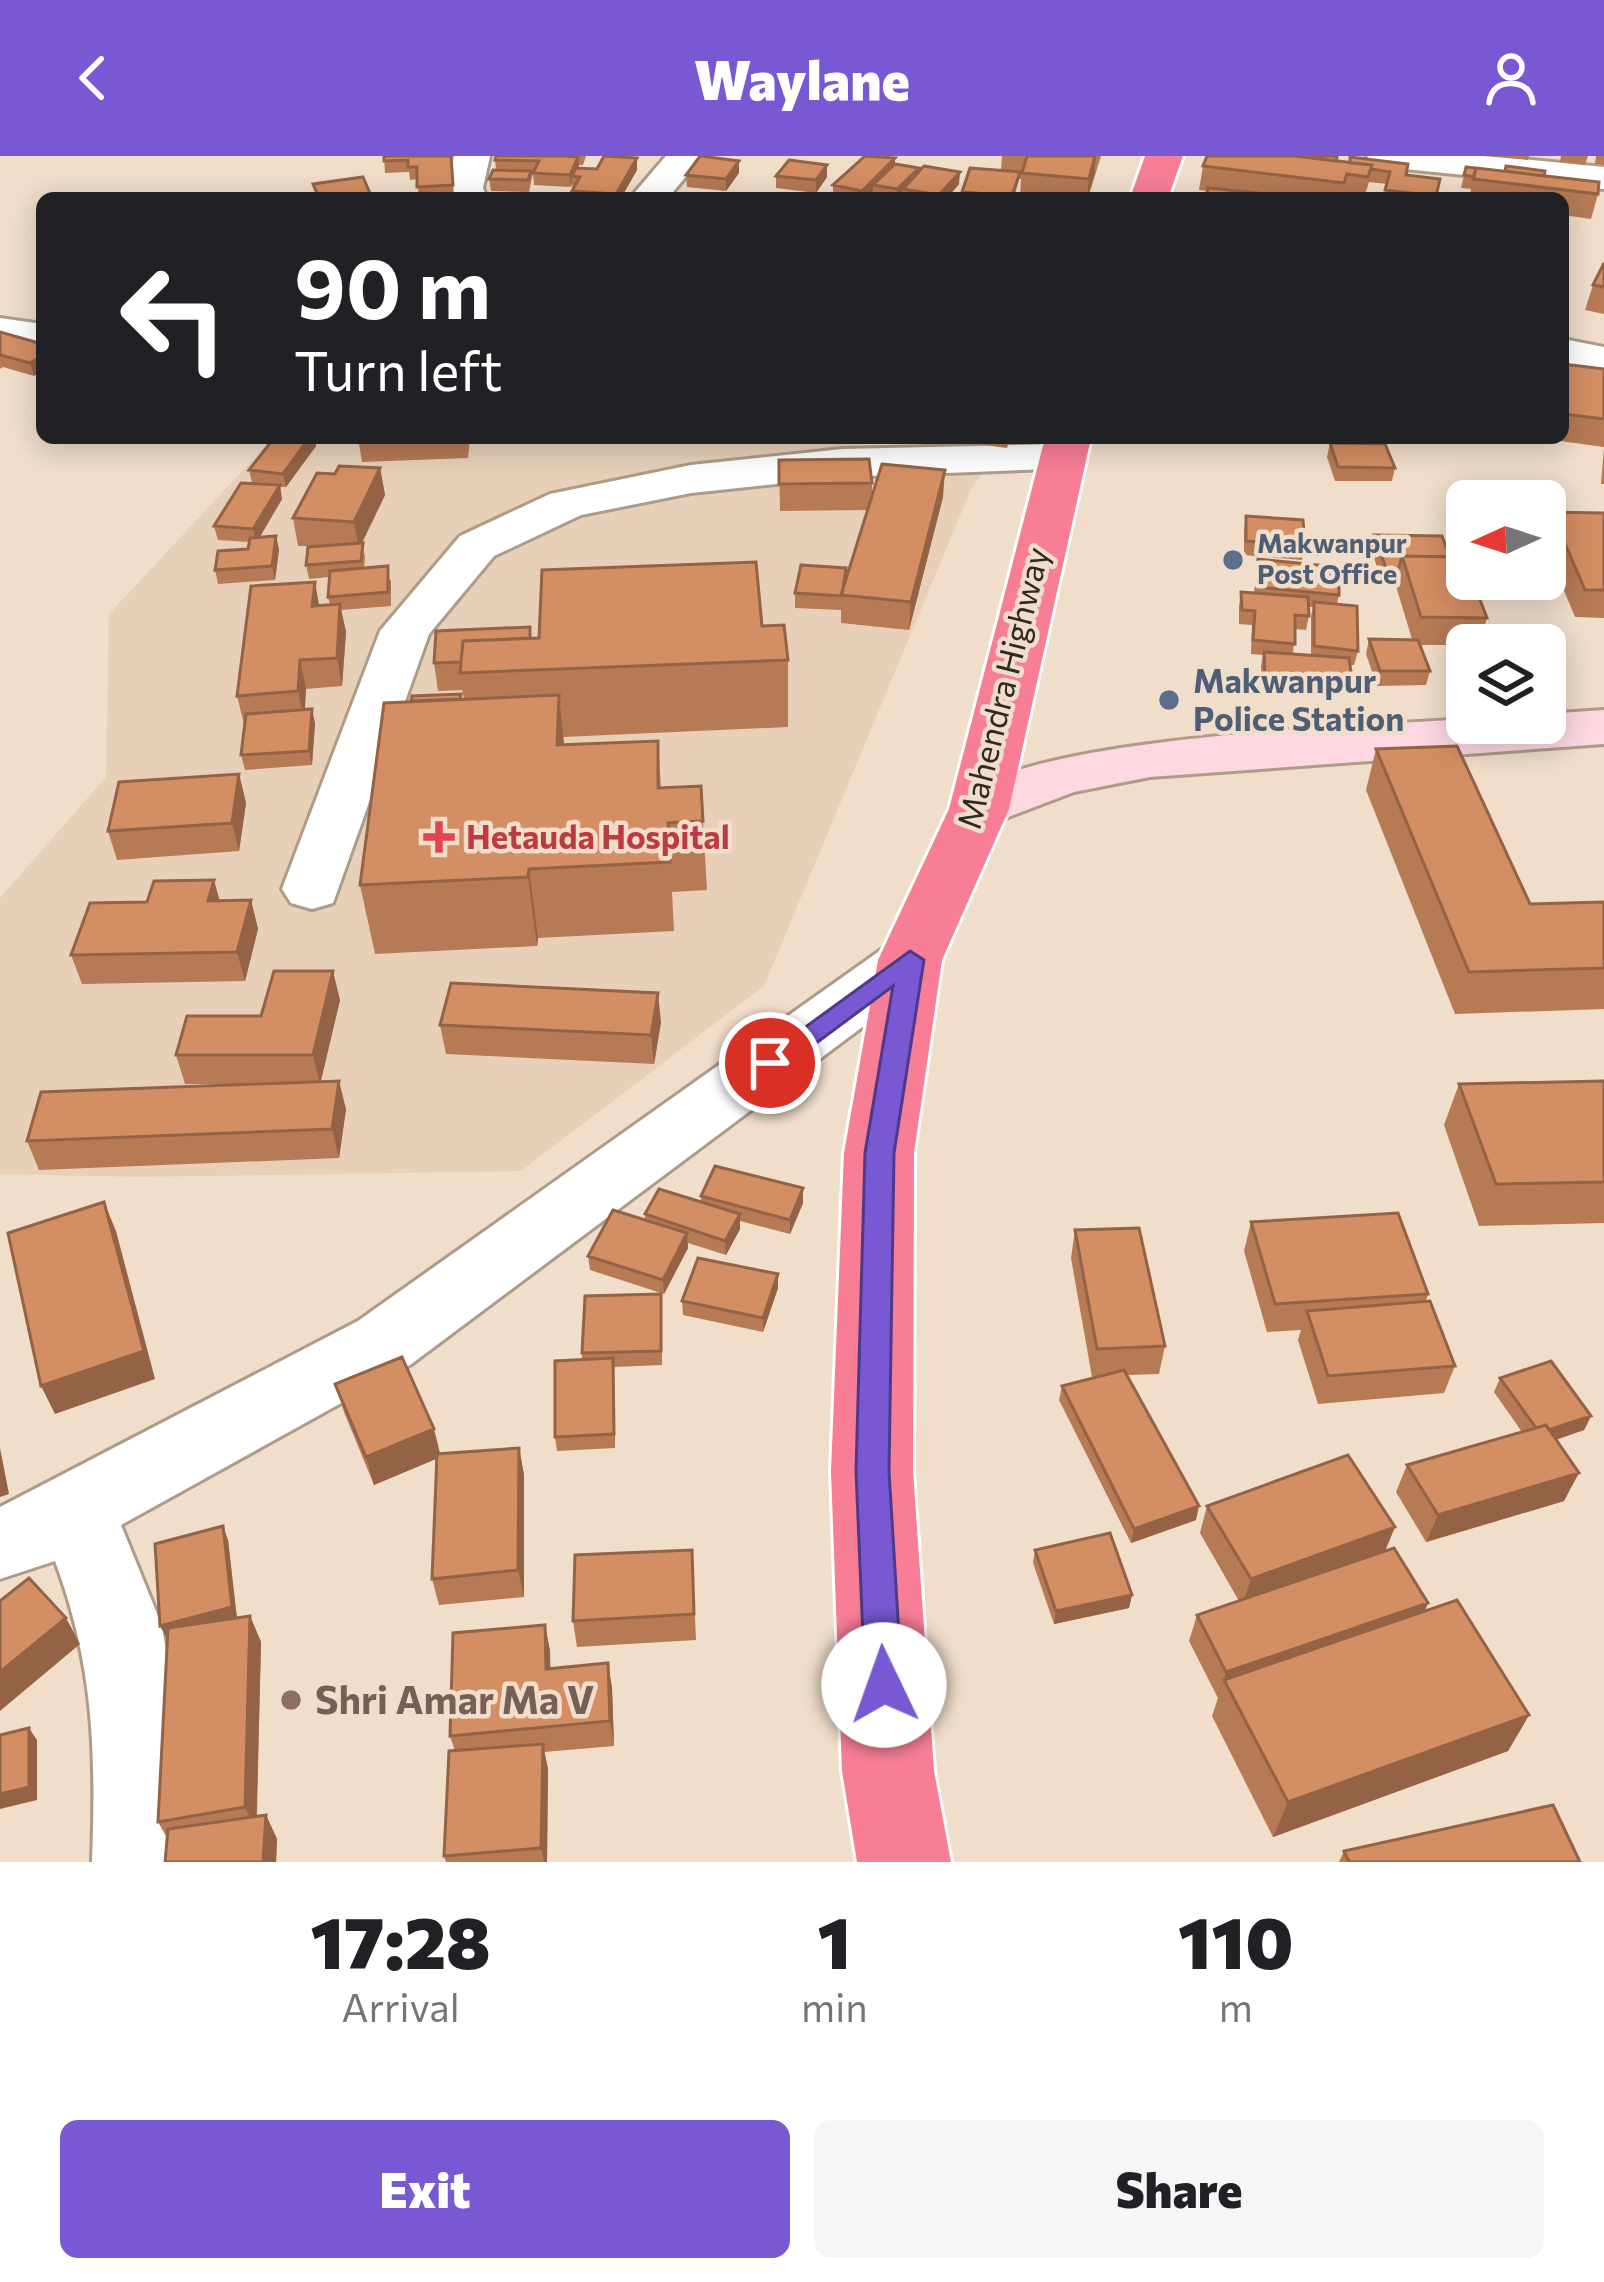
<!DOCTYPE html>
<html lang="en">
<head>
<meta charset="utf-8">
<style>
  :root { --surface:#fff; --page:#f6f6f6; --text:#202124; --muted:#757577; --accent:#7859d3 }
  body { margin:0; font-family:Commissioner,sans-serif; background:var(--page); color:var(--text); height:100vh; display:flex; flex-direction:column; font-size:45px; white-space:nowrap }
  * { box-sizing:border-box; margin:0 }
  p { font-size:39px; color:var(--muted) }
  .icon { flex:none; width:66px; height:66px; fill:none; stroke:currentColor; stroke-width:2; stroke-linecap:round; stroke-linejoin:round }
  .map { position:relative; height:1706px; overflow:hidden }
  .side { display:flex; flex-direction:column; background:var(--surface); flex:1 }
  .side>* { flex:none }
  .top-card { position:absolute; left:36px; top:36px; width:1533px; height:252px; border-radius:18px; box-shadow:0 6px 30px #0003; background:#202124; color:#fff; overflow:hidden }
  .needle { width:78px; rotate:267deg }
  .tools { position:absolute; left:1446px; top:324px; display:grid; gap:24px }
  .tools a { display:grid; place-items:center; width:120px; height:120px; border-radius:18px; background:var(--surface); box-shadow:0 6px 30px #0003; font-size:60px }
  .pin { position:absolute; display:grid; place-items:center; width:102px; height:102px; color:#fff; margin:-51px; border:6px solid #fff; border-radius:50%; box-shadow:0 3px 12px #0007 }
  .me { position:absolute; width:132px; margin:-66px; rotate:357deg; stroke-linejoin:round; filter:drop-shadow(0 0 9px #0008) }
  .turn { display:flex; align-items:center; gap:42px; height:252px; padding:0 60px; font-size:54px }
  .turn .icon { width:156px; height:156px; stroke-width:2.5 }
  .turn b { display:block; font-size:84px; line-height:102px }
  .eta { display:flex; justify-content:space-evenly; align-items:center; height:204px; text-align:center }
  .eta b { font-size:72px; font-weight:800; line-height:84px }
  .primary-button { display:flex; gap:24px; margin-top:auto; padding:24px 60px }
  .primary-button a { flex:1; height:138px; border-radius:18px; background:var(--accent); color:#fff; font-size:48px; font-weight:800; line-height:138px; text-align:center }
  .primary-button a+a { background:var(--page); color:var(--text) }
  header { display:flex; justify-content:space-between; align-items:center; height:156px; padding:0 60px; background:var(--accent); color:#fff; font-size:54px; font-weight:800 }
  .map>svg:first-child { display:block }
</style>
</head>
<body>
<header><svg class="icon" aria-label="back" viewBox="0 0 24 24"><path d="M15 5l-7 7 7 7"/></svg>Waylane<svg class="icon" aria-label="person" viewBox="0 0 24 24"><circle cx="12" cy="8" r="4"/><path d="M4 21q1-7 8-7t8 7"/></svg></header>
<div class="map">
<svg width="1604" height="1706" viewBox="0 0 1604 1706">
  <rect width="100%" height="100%" fill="#f0ddca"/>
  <path fill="#e8d0b8" d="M273,282H842L873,296L956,287L999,295L972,331L764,830L521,1015L139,1021L0,1018V742L106,621L109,458Z"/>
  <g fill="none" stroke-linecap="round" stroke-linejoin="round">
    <g stroke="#ae9c8a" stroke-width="6">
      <path id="street" d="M454,0H490L483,32L487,42H451L447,32Z
        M666,0H703L668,42H630Z
        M1367,0H1492L1604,11V33L1385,11L1372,8Z
        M0,162L42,168V192L0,186Z
        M1563,183L1604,191V217L1563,209Z
        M1061,288L1077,292L1084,302L1077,312L842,321L691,337L581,359L494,400L429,478L333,747L312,753L291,747L282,733L380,475L460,380L550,338L691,309L842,293Z
        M910,783L932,789L941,804L932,819L410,1209L121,1369L162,1470L183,1599L182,1706H92C96,1597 94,1509 55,1405L0,1423V1351L358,1165L888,789Z"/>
    </g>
    <g stroke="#ae9c8a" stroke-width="6">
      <path id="secondary" d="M1604,554V588L1150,621L1074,636L979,672L958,666L949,653C998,579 1372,570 1467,563V567H1545V558Z"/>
    </g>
    <g stroke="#fff" stroke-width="6">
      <path id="highway" d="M1145,0H1183L1168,42H1130Z
        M1045,282H1091L1009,653L942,804L914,997L913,1315L934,1615L951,1706H857L842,1615L831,1315L844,997L878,804L949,653Z"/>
    </g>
    <use href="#street" fill="#fff" fill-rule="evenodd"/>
    <use href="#secondary" fill="#fdd8e0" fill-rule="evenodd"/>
    <use href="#highway" fill="#f87e96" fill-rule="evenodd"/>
  </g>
  <path fill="#b67a55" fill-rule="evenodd" d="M384,0H451L454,41L419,42L417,23L410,24L409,16L385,17Z
    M496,0H586L583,9H578L579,12L597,13L637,2V14L621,42H573L572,27L571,31L534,29L533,17L529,36L491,35L489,23L496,14L495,4Z
    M1002,0H1101L1088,42L1020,41L1021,23H1019L1014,42H961L962,36L1001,14Z
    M1484,0H1529L1528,4Z
    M1561,0H1588L1585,9L1560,6Z
    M1596,0H1604V9L1595,8Z
    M895,2V8L919,12L918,16L959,28L947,42H902V40L900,42L873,41V36L867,42H833V29Z
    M739,5V17L726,35L687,31L686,19Z
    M1336,5L1406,19L1440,23L1435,42H1383L1387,28L1369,26L1364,42H1206L1207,35L1199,34L1203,10Z
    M1466,11L1544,20L1598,38L1591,63L1563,59V42H1469L1471,33L1461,32Z
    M776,20L827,21L816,37L776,32Z
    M1604,107V158L1585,154L1593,129Z
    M0,176L42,188L34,220L3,211L0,213Z
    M1563,208L1604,213V328H1601L1604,291L1538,282H1563Z
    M274,282H315L316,290L286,331H280L282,343L260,381L276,380L279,394L275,424L218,428L215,414L248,393L249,386L218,384L214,370L252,327L249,314Z
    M358,282H470L468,302L362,306Z
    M523,282H571L523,285Z
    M971,282H1010L1007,292L970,287Z
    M1330,287L1395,312L1392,325H1335L1327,301Z
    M779,304L872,327V340L943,341L909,474L841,467V454L795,452V437L846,424L867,354L780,355Z
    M380,312L385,339L362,387L365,401L364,412L391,424V450L341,454L346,476L342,530L306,533L305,553L315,567L312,609L245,614L241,599L244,568L237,540L320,450L330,449L328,441L329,421L309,423L306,409L311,390H298L293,362L335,318Z
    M1545,356L1604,357V462L1575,461L1551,403H1545Z
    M1246,360L1305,390L1302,404L1244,399V374Z
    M1374,379L1450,401L1487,462L1479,489H1420L1430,515L1426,529L1377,530L1366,498L1369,483H1412L1395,427L1382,426L1371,393Z
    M1258,403L1339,439L1337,448L1358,495L1354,509H1350L1352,524L1348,538L1262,532L1261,510L1263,499L1251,498L1252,469L1239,468V450L1241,436L1254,437ZM1308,451H1313L1311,460V500L1293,498L1295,473L1306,474L1309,460Z
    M762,470L788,504V571L563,581L564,589L658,585L661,632L703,665L707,734L672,736L674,775L538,782L537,790L375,798L360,729L461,538V543H464L462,534L438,535L434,507L532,482Z
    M1376,593L1530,748L1604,746V853L1455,858L1366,634Z
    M239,618L246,647L239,695L117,704L108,675Z
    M251,744L258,773L245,825L82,828L71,799L220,745Z
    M340,844L321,925L346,953L339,1002L39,1014L27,985L246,928H185L176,899L261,860Z
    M661,866L654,908L446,898L440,869Z
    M1604,925V1067L1479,1070L1444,969L1459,928Z
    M701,1040L803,1047L790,1078L740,1065V1073L726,1099L688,1087V1092L664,1138L590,1114L588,1100L645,1064V1058L701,1046Z
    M1251,1066L1428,1138L1426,1145L1455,1210L1444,1237L1318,1248L1298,1184L1301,1174L1267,1176L1244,1095Z
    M1075,1074L1165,1190L1159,1218L1127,1219L1196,1364L1131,1387L1059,1244L1062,1230L1098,1221H1092L1071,1102Z
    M778,1118V1132L763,1176L683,1159L682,1145Z
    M662,1153V1209L614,1211L615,1292L557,1295L555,1281L582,1204V1197Z
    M1500,1222L1591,1260L1584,1274L1556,1284L1564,1345L1426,1386L1396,1336L1407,1309L1522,1276L1494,1236Z
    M335,1228L440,1298L519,1292L524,1319V1441L439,1449L432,1423L437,1302L374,1329L344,1256Z
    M1207,1350L1385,1395L1428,1447L1425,1455L1529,1559L1508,1595L1273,1681L1212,1560L1218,1542L1189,1485L1197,1459L1239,1445L1200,1377Z
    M228,1384L237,1462L250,1460L261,1486L257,1660L266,1659L277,1683L276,1706H165L167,1682L158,1666Z
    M692,1394L696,1484L577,1491L573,1465Z
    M1035,1394L1132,1439L1129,1452L1054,1468L1033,1407Z
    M545,1469L550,1495V1513L608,1507L612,1532L614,1590L544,1596L548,1613L547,1706H446L444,1700L455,1595L450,1580Z
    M1344,1695L1580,1706H1339Z"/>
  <path fill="#946345" d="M1096,0L1094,20L1087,42L1089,23Z
    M578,1L579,13L572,20L571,31L570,19Z
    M637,2V14L621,42H616V38Z
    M895,2V15L873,29V36L867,42H862V35Z
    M739,5V17L726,35V23Z
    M827,9V21L816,37V24Z
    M919,12L918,24L903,33L902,40L897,42V33Z
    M960,16L959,28L947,42H939V39Z
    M42,200V215L34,220L30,207Z
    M309,282H315L316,290L286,331L283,318Z
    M380,312L385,339L359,393L354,366Z
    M945,314L943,341L909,474L911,446Z
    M280,329L282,343L256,387L253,373Z
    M276,380L279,394L275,424L272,410Z
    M315,426L320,454L312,450Z
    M340,448L346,476L342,530L337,502Z
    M300,504L306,533L304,564L298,535Z
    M559,539L566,607L557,589Z
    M312,553L315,567L312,609L309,595Z
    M239,618L246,647L239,695L232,667Z
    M529,713L538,782L537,790L528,721Z
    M214,724L222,753L208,745Z
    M251,744L258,773L245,825L237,796Z
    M333,815L340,844L320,928L313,899Z
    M658,837L661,866L654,908L651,879Z
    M339,925L346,953L339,1002L332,973Z
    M803,1032V1047L790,1078V1064Z
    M104,1046L116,1075L155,1223L55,1258L41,1230Z
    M740,1058V1073L726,1099L725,1085Z
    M687,1077L688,1092L664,1138L663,1124Z
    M778,1118V1132L763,1176V1162Z
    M613,1202L614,1216L615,1292L614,1278Z
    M1591,1260L1584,1274L1533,1291L1540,1277Z
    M434,1273L441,1301L374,1329L366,1301Z
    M0,1292L9,1338L0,1341Z
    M519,1292L524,1319V1441L518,1414Z
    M1579,1317L1564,1345L1426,1386L1438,1359Z
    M1199,1350L1196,1364L1131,1387L1134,1373Z
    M223,1370L228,1384L237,1464L167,1483L160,1470Z
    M1395,1371L1384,1398L1242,1450L1251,1423Z
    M1132,1439L1129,1452L1054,1468L1056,1455Z
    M1428,1447L1416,1473L1224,1524L1218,1542L1226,1516Z
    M250,1460L261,1486L256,1675L245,1651Z
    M66,1462L80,1488L0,1555V1516Z
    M545,1469L550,1495L551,1539L546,1513Z
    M608,1507L612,1532L614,1590L610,1565Z
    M1529,1559L1508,1595L1273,1681L1288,1646Z
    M29,1572L37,1584V1644L0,1653V1638Z
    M543,1588L548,1613L547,1706H544L541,1692Z
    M266,1659L277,1683L276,1706H263Z"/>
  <path fill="#d48e63" stroke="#946345" stroke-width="3" d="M384,0H451L453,29L417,31V11H408V4L384,5Z
    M496,0H565L578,1L570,19L533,17L539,5L495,4Z
    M604,0L637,2L616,38L572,35L580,21L572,20L576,12L597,13Z
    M700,0L739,5L726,23L686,19Z
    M865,0L895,2L862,35L833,29Z
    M1026,0H1095L1089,23L1022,17L1027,0Z
    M1207,0H1296L1372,9L1368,21L1347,18L1344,27L1203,10Z
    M1295,0H1330L1337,1L1336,5Z
    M1350,1L1408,8L1406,19L1440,23L1436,40L1385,34L1390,16L1371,13L1372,9L1350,7Z
    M789,4L827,9L816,24L776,20Z
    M895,8L919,12L897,33L873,29Z
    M924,10L960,16L939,39L903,33Z
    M1506,10L1545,15L1544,20L1505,15Z
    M1466,11L1476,12L1474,21L1464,19Z
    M970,12L1020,16L1012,40L962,36Z
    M1476,12L1599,26L1598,38L1473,23Z
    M493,14L531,15L528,24L489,23Z
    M363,21L372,42H319L313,28Z
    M1208,32L1288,40V42H1206Z
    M1604,107V131L1593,129Z
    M0,176L42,188V200L30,207L0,199Z
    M1563,208L1604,213V263L1563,258Z
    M274,282H309L283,318L249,314Z
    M1330,287L1385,288L1395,312L1338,311Z
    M869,303L872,327L779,328V304Z
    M882,308L945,314L911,446L841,439Z
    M339,310L380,312L354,366L293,362L317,317L335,318Z
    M241,327L280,329L253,373L214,370Z
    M1545,356L1604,357V434H1585L1560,376L1545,375Z
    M1246,360L1303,364L1305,390L1246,385Z
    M1374,379L1442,380L1450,401L1402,400L1399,412H1386Z
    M276,380L272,410L215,414L218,395L248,393L250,382Z
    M363,387L361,405L306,409L308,391Z
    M1402,400L1464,401L1467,409V423H1472L1487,462L1421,461Z
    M1258,403L1339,411V439L1257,431Z
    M756,406L762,470L784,469L788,504L460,517L463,485L539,482L542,414Z
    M801,409L846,412L842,440L795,437Z
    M388,410V436L328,441L330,415Z
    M315,426L312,450L340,448L337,502L300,504L298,535L237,540L251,430Z
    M1241,436L1308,441L1309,460L1295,459V488L1253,484L1255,455L1242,454Z
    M1314,446L1357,450L1358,495L1314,490Z
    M530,471V482L463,485L461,506L434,507L436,475Z
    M1369,483L1418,484L1430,515H1380Z
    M1264,496L1349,502L1352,524L1265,518Z
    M461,538L460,543L411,545L412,540Z
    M559,539L557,589L658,585V632L701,630L703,665L668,667L670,706L529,713L528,721L360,729L384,547Z
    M312,553L309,595L241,599L246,558Z
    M1457,590L1530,748L1604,746V812L1469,816L1376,593Z
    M239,618L232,667L108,675L119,626Z
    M214,724L208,745L251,744L237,796L71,799L90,747L147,746L154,725Z
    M274,815H333L313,899H176L187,860H261Z
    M451,827L658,837L651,879L440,869Z
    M339,925L332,973L27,985L41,936Z
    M1604,925V1026L1496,1028L1459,928Z
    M715,1010L803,1032L790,1064L701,1040Z
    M659,1033L740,1058L725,1085L645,1058Z
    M104,1046L144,1195L41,1230L8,1077Z
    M613,1054L687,1077L663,1124L588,1100Z
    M1398,1057L1428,1138L1275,1148L1251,1066Z
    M1139,1072L1165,1190L1097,1193L1075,1074Z
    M698,1102L778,1118L763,1162L682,1145Z
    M661,1138V1195L582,1197L585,1140Z
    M1430,1145L1455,1210L1328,1220L1307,1155Z
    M402,1201L434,1273L366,1301L335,1228Z
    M613,1202L614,1278L555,1281V1205Z
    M1551,1205L1591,1260L1549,1274L1546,1269L1536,1272L1500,1222Z
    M1124,1214L1199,1350L1134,1373L1062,1230Z
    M1546,1269L1579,1317L1438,1359L1407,1309Z
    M519,1292L518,1414L432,1423L437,1298Z
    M1348,1299L1395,1371L1251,1423L1207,1350Z
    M223,1370L232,1451L160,1470L155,1388Z
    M1110,1377L1132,1439L1056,1455L1035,1394Z
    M1394,1392L1428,1447L1226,1516L1197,1459Z
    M692,1394L694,1458L573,1465L575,1399Z
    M29,1422L66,1462L0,1516V1445Z
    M1457,1444L1529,1559L1288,1646L1224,1524Z
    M250,1460L245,1651L158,1666L168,1472Z
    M545,1469L546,1513L608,1507L610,1565L450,1580L453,1477Z
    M29,1572V1631L0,1638V1579Z
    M543,1588L541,1692L444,1700L449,1595Z
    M1553,1649L1580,1706H1349L1344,1695Z
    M266,1659L263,1706H165L168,1673Z"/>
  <path fill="#7859d3" stroke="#4e3a89" stroke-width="3" d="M910,795L924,804L894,997L889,1315L902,1529L897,1542L884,1547L871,1542L865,1529L856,1315L865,997L893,830L780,914L770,917L756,907Z"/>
  <g fill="#5c6f8a" stroke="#f0ddca" stroke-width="4.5">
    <circle cx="1233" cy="404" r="12"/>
    <circle cx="1169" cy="544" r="12"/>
  </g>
  <path fill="#e0444e" stroke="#f0ddca" stroke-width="4.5" d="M433 663h12v12h12v12h-12v12h-12v-12h-12v-12h12z"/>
  <circle fill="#8d6e63" stroke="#f0ddca" stroke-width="4.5" cx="291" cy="1544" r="12"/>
  <g text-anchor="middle" stroke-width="9" stroke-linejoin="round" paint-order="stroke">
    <g font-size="27" font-weight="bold" fill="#4e5e75" stroke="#f0ddca" text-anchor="start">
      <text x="1257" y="397">Makwanpur<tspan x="1257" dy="31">Post Office</tspan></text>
    </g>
    <g font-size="33" font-weight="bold" fill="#4e5e75" stroke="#f0ddca" text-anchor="start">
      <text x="1193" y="537">Makwanpur<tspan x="1193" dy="38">Police Station</tspan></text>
    </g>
    <g font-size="33" fill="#302822" stroke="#f0ddca">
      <text transform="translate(1003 532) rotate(-76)" y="12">Mahendra Highway</text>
    </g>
    <g font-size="33" font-weight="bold" fill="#be3a42" stroke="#f0ddca" text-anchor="start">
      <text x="466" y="693">Hetauda Hospital</text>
    </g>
    <g font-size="39" font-weight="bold" fill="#785e54" stroke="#f0ddca" text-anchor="start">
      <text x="315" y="1558">Shri Amar Ma V</text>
    </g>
  </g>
</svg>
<div class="tools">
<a><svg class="needle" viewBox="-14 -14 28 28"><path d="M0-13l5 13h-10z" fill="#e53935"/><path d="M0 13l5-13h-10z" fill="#757577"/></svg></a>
<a><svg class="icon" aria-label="layers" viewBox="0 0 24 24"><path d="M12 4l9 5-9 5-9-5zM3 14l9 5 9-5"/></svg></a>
</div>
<div class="pin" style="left:770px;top:907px;background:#d93025"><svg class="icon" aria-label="arrive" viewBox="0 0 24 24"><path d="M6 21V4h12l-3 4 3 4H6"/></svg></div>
<svg class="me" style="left:884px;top:1529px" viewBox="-20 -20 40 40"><circle r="19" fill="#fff"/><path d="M0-13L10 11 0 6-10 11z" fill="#7859d3"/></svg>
<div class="top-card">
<div class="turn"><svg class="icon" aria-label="left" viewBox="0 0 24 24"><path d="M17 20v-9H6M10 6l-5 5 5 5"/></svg><div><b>90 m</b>Turn left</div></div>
</div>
</div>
<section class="side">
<div class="eta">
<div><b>17:28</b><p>Arrival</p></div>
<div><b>1</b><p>min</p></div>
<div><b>110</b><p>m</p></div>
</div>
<div class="primary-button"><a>Exit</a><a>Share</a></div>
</section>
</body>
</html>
